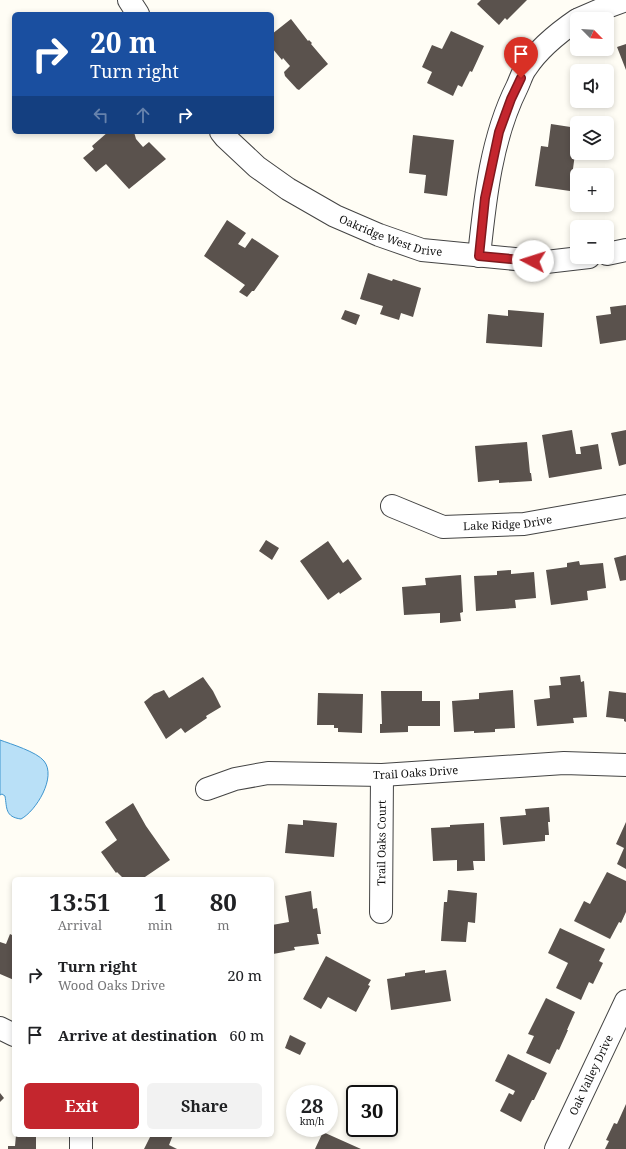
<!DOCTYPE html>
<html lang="en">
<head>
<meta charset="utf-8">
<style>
  :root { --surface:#fff; --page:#f2f2f2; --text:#202124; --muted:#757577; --accent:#c4262e }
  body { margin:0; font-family:"Noto Serif",serif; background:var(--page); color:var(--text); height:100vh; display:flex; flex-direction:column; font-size:15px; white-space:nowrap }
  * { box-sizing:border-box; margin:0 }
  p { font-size:13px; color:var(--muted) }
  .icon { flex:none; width:22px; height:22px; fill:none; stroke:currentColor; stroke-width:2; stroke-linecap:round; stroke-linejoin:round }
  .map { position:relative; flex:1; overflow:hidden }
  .drawer { position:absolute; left:12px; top:877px; width:262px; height:260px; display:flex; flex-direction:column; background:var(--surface); border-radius:6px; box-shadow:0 2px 6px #0003 }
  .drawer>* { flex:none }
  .banner { position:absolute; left:12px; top:12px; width:262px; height:122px; border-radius:6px; box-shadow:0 2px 6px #0003; background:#1a4fa0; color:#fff; overflow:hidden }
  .needle { width:26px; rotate:114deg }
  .fabs { position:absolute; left:570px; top:12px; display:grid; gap:8px }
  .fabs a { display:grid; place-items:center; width:44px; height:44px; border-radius:6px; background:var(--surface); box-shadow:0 2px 6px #0003; font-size:20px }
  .speed { position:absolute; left:286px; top:1085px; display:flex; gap:8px; font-size:20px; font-weight:700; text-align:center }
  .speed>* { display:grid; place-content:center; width:52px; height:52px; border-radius:50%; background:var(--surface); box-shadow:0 2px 6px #0003; line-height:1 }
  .speed small { font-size:10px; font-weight:400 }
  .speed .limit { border:2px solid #111; border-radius:6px; background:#fff; color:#111 }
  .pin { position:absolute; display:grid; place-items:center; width:34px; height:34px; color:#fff; margin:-41px -17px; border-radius:50% 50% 50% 0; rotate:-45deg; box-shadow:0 0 4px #0007 }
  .pin .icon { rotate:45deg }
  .me { position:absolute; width:44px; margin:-22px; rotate:275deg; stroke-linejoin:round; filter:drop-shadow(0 0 3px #0008) }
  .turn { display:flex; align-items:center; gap:14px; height:84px; padding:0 12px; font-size:18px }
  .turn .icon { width:52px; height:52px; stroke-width:2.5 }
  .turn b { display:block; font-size:28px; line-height:34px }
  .lanes { display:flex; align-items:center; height:38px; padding:0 12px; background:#0003; justify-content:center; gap:20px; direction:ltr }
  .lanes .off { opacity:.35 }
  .eta { display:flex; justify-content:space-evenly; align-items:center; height:68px; text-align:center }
  .eta b { font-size:24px; font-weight:700; line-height:28px }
  .action { display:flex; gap:8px; margin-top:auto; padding:8px 12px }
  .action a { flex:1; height:46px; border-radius:6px; background:var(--accent); color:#fff; font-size:16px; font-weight:700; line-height:46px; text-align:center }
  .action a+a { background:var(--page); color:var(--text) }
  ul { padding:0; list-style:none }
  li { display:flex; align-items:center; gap:12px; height:60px; padding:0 12px }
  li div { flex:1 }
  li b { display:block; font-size:15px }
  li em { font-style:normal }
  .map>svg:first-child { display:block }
</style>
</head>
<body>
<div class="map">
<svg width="626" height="1149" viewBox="0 0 626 1149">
  <rect width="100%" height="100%" fill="#fffdf5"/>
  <path fill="#b9e0f7" stroke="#3f96cf" d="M0,740C11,744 37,752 44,761C57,777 36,811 21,819C5,817 7,808 5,796L2,794L0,795Z"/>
  <path fill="#5a524d" d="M481,0H527L507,20L505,18L499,25L477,4Z
    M291,19L308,41L309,40L312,43L311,44L328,64L299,90L297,89L285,76L284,72L290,66L283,58L282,60L272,48V34Z
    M451,31L484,46L472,72L470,71L462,87L458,85L453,96L427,83L432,72L422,67L432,45L442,49Z
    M626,44V70L617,47Z
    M551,124L577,128V139L570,191L535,186L541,146L548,147Z
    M108,132H134L136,139L143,147L149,142L166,159L129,189L106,164L96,172L83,158L94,149L92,146Z
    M413,135L454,140L447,196L424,193L426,175L409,173Z
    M227,220L246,233L238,244L245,248L252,238L279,256L254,291H252L247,297L239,292L245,285L204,256Z
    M368,273L392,281L393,279L421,288L413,317L401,313L399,320L380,314L383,306L360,299Z
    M626,305V340L600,344L596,316L611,314L610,307Z
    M345,310L360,315L356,325L341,319Z
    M508,310L544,313L542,347L486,343L488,314L508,316Z
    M572,430L576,454H581L580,447L598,444L602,469L549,478L542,435Z
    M626,430V464L619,466L611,433Z
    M527,442L530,473H531L532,481L499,483V480L478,482L475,446Z
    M266,540L279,548L272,560L259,551Z
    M328,541L343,563L348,559L362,579L340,594L339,592L328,600L300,561Z
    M626,555V580L620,581L614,558Z
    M579,561L580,565L603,563L606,588L587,591L588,600L551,605L546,570L567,567V563Z
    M511,570V574L534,572L536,598L515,600L516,608L476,611L474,576L497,575V571Z
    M461,575L463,612L460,613L461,621L440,623V613L404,615L402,587L426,585L425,578Z
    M580,675L581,682L584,681L587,717L573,718L574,723L537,726L534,700L550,698L549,686L561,685L560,677Z
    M203,677L213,691L221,707L206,716L207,718L185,733L181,728L166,739L144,702L154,694L164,690L169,698Z
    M513,690L515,728L495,729V732L474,733V731L454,732L452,701L479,699V693Z
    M381,691H422V701H440V726H408V732L380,733V724H382Z
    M609,691L626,693V722L624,721V719L606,717Z
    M318,693L363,694L362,733L338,732V728H334V725H317Z
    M133,803L146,826L170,860L142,879H124L117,872L116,873L101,852L117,840L105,822Z
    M549,807L550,822H548L549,835H545V841L503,845L500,817L526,815L525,809Z
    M303,820L337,823L334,857L285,853L288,824L303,825Z
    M626,822V869L617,864L624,848L616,844Z
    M484,823L485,861H473L474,870L457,871V860L433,861L431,828L450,827V825Z
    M607,872L626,881V912L621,923L619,922L610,939L574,921L584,901L590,904Z
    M448,890L477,893L475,923L468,922L466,942L441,941L444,902H447Z
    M311,891L313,909L317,908L321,934H317L319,944L294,947L295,950L273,954L272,925L289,922L285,896Z
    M560,928L605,949L599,961L603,963L593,984L589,982L581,1000L556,988L568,963L548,953Z
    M14,931V980L0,974V942L6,944L10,934L12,935Z
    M326,956L371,980L368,985L370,986L356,1012L328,997L321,1009L303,999Z
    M425,970V973L446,970L451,1001L391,1010L387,979L405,976V973Z
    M546,998L575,1012L567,1030H568L559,1050L557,1049L550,1064L526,1053L534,1036L528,1034Z
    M290,1035L306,1043L300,1055L285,1048Z
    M508,1054L547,1073L534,1100H532L521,1122L500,1111L509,1093L513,1095L515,1091L495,1081Z
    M0,1093L4,1098L0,1102Z
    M626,1104V1149H605L609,1141L606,1140L614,1123L617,1124Z
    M323,1132L361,1149H315Z
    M16,1135H36V1149H8V1146H15Z
    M151,1135H173L169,1145L177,1149H144Z"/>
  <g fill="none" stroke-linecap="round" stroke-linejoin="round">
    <g stroke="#444" stroke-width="24">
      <g id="street">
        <path d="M129,0L138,14"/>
        <path d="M579,19L607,7L626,0"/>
        <path id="s1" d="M221,132L225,137L257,167L288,189L335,216L379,235L422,250L546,262L589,257"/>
        <path d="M607,254L626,250"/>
        <path d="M479,256C485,199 491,139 517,87C520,81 522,73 526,68C539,48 558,33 577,20"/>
        <path id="s2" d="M392,506L443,527L524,524L626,506"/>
        <path id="s3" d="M207,789L235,779L268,773L382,775L564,763L626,765"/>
        <path id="s4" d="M381,912L382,775"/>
        <path d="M0,1028L14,1035"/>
        <path d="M81,1135V1149"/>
        <path id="s5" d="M556,1149L626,1001"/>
      </g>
    </g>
    <use href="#street" stroke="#fff" stroke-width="22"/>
  </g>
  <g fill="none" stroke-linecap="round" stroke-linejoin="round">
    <g stroke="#7f191e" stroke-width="10">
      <path id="route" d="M521,78L511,99L499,132L485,198L479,256L533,261"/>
    </g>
    <use href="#route" stroke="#c4262e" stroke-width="7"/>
  </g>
  <g text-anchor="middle" stroke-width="4" stroke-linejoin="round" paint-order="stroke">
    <g font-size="11" fill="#111" stroke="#fff">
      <text dy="4" stroke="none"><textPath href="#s1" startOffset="202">Oakridge West Drive</textPath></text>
      <text dy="4" stroke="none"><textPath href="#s2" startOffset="120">Lake Ridge Drive</textPath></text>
      <text dy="4" stroke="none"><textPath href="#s3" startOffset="211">Trail Oaks Drive</textPath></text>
      <text dy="4" stroke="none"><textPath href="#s4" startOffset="69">Trail Oaks Court</textPath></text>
      <text dy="4" stroke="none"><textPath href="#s5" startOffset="82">Oak Valley Drive</textPath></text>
    </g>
  </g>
</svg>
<div class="fabs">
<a><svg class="needle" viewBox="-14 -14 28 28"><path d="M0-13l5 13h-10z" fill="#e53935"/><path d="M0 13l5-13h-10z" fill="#757577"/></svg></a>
<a><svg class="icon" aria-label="sound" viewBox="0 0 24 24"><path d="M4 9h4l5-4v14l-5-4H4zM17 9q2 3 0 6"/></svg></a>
<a><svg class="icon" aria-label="layers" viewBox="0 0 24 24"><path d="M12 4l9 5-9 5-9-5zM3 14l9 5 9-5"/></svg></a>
<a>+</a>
<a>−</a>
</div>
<div class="speed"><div>28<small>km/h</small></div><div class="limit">30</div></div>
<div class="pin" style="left:521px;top:78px;background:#d93025"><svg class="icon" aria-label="arrive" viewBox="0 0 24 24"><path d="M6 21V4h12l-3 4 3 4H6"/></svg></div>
<svg class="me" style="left:533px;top:261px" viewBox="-20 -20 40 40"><circle r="19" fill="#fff"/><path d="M0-13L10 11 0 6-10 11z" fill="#c4262e"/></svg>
<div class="banner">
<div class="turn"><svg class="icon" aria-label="right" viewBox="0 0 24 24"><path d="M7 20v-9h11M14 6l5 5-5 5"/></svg><div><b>20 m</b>Turn right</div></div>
<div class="lanes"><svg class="icon off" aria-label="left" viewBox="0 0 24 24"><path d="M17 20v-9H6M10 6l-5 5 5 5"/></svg><svg class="icon off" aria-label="ahead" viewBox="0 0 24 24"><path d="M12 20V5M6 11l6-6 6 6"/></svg><svg class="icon" aria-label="right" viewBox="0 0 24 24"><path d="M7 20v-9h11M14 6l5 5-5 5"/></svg></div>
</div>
<section class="drawer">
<div class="eta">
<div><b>13:51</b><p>Arrival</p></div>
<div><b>1</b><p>min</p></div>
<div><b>80</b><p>m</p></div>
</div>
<ul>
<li><svg class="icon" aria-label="right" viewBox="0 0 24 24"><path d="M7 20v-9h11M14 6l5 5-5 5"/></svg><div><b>Turn right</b><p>Wood Oaks Drive</p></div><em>20 m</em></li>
<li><svg class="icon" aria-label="arrive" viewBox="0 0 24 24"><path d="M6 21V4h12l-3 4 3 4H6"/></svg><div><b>Arrive at destination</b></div><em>60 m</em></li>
</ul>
<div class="action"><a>Exit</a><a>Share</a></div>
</section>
</div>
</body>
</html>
